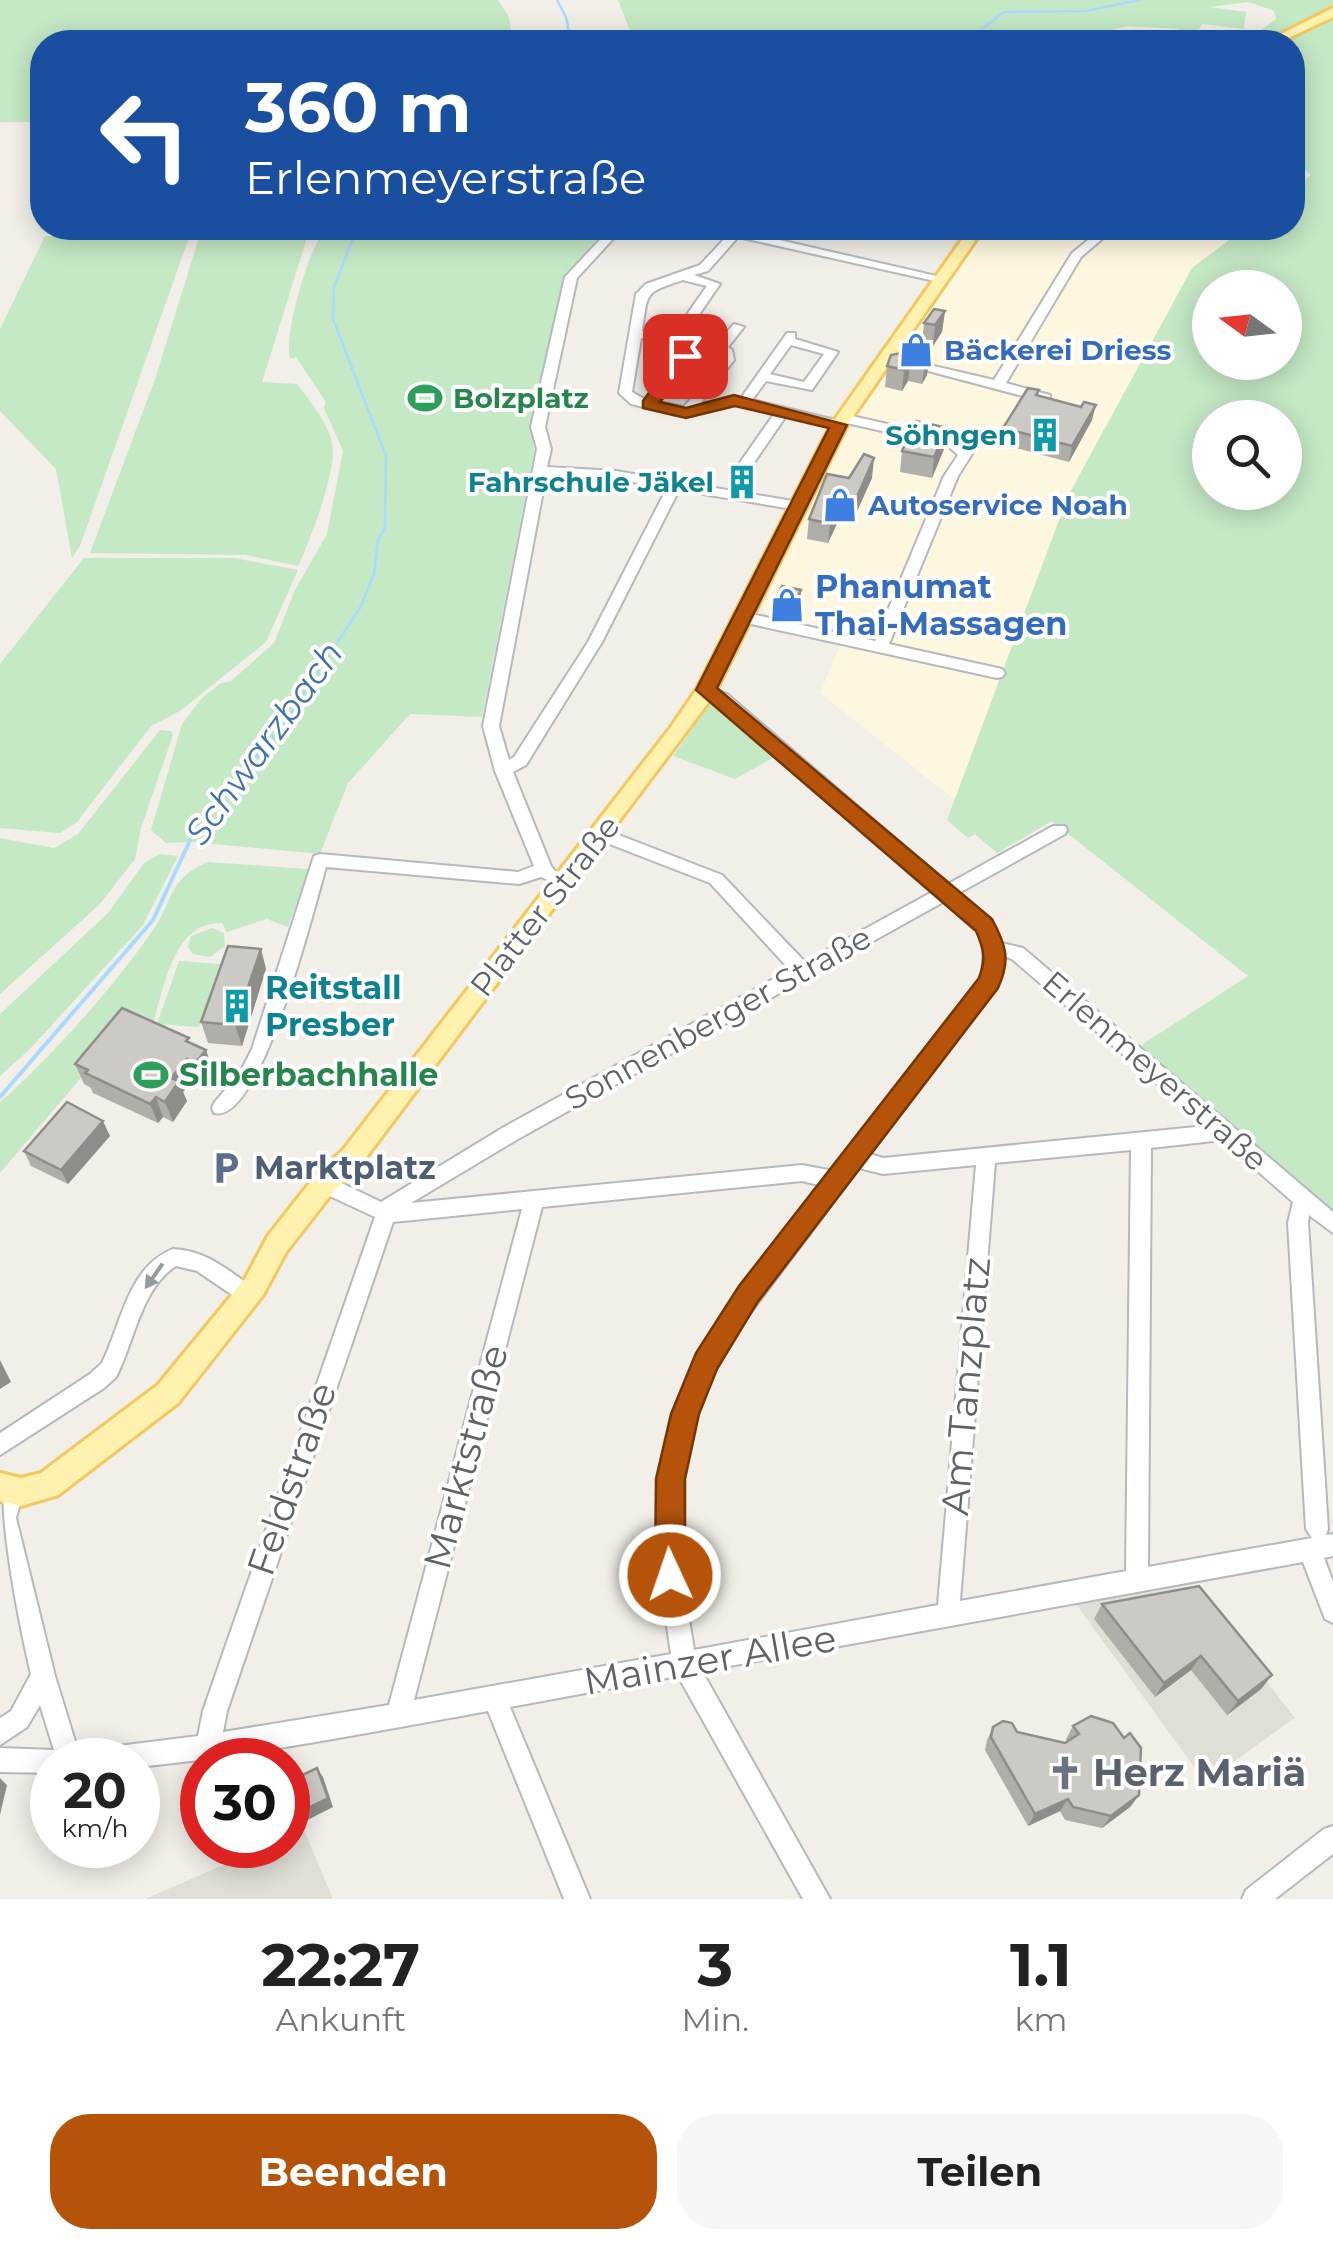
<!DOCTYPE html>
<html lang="de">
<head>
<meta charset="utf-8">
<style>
  :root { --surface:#fff; --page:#f6f6f6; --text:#222; --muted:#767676; --accent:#b45309 }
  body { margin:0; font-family:Montserrat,sans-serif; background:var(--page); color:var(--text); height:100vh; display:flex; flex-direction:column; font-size:38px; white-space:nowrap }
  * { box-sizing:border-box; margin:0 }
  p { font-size:32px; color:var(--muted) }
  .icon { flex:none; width:55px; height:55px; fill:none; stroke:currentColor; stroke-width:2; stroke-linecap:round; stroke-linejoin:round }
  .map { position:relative; height:1899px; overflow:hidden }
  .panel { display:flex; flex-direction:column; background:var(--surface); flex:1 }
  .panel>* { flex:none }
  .banner { position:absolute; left:30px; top:30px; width:1275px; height:210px; border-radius:40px; box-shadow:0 5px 25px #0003; background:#1a4fa0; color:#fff; overflow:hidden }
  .needle { width:65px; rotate:285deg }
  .controls { position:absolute; left:1192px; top:270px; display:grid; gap:20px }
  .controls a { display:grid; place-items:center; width:110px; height:110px; border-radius:50%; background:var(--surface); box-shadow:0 5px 25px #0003; font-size:50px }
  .speed { position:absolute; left:30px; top:1738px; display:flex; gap:20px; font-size:50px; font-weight:700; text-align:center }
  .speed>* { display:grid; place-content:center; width:130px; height:130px; border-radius:50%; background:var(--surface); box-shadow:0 5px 25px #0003; line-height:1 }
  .speed small { font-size:25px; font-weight:400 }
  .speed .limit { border:15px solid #d22; background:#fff; color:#111 }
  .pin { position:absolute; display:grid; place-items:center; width:85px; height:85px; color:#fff; margin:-42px; border-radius:20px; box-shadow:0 5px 15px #0006 }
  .me { position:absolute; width:110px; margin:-55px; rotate:357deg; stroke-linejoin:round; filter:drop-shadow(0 0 8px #0008) }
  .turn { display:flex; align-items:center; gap:35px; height:210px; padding:0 50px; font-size:45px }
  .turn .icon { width:130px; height:130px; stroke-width:2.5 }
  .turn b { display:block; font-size:70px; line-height:85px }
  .eta { display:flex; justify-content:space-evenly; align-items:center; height:170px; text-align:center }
  .eta b { font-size:60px; font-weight:700; line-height:70px }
  .cta { display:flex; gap:20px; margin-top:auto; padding:20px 50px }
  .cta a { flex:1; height:115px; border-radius:40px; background:var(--accent); color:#fff; font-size:40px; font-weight:700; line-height:115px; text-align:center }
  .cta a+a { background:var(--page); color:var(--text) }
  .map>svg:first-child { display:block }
</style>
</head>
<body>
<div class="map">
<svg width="1333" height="1899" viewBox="0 0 1333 1899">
  <rect width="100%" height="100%" fill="#f1efe8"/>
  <path fill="#fef7e0" d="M985,228H1245L1192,268L1068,496L955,800L820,693L845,634L774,619L764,612L763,605L777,577L781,557L840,435L854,428L860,418L855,412Z"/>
  <path fill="#e1ded6" d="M1191,1586L1295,1718L1205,1782L1076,1604Z
    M304,1830L333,1899H145L269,1845H288V1837Z"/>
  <path fill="#c5e8c5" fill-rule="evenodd" d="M0,0H498L509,17L513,42H42V122H0Z
    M618,0H1333V7L1260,42H1201L1210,31C1234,52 1255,35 1276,19L1274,11L1249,2L1209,7L1246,12L1244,29L1202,24L1192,42H1182L1178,29L1128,26L1060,42H662C626,35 633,37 618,0Z
    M1333,16V1213L1140,1046L1248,976L1052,821L997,853L975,834L968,838L947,820L1068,496L1192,268L1245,228H1292L1293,190L1311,175L1293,159L1292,42H1279ZM1210,288H1285V362H1210ZM1210,418H1285V492H1210Z
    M202,228H310L262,382L297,384C310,401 334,430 333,453C332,481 311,539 298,566L246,555L90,553L155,379Z
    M326,228H608L565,276L539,388L529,389L539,390L531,425L534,453L482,717L410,714L348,783L320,854L193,842L166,843L151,830L182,724L201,699L221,683L231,681L274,643L295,590L327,534L343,451L324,408L326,402L296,357L290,359C284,332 309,247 326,228Z
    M45,236L188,240L80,546L72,558L56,469L0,411V329Z
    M84,558H234L298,570L266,642L180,711L151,726L77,822L60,833L0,828V664Z
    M710,703L718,706L776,756L735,779L673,756Z
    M160,730L171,731L173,735L141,828L135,859L99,905L0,994V838L54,848L78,834Z
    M160,854L178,856L143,925L30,1049L0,1076V1014L108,913L144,863Z
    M207,862L309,869L288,927L267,919L227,932L222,923C172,921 164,991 152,1027L131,1019L0,1173V1102C48,1061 115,985 151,933C175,900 166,881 207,862Z
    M212,928L224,933L225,946L210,957L193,954L188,947L191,936Z
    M179,961L220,964L199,1027L157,1024Z"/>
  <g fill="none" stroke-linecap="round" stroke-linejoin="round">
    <path stroke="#aadaff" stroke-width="2.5" d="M557,0L566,17L571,42
      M937,42L978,32L1004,12L1086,11L1139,0
      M285,723L361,606L374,574L378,540L385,527L386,456L333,319L334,287L357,228"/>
    <path stroke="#aadaff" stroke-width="4" d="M0,1097L153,920L200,819L288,720"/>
    <g stroke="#b5b8bc" stroke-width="4">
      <path id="minor" d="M611,228H623L577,278L545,427L551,449L547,467L616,471L798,502L805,506L798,510L679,490L602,642L526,765L513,772L551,866L558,875L556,879L550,881L541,877L519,884L326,867C315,904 261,1126 214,1113L212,1108L214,1103L241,1071L252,1049L314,856L320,854L518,872L534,866L495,771L483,726L537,449L531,427L565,277ZM546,475L616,479L667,488L588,642L514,757L509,760L499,726Z
        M706,228L736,230L945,278L939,282L738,237L708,271L694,275L720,284L683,338H696L716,344L734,324L744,327L728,347L732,350L734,360L700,404L734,396L741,398L787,333H795V339L838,352L812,390L766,381L752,400L844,422V428L786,416L749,470L744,471L737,467L774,414L734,404L681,416L631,404L619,393L636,294L646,284L700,265L728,235L707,230ZM683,280L707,286L672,336L642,331C648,291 644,293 683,280ZM641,338L686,346L646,400L632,392ZM791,345L824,354L804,382L770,374ZM698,348L720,353L722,360L684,407L658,402Z
        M1103,228H1115L1081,257L1006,383L1050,395V401L1045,402L902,364L908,360L994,380L1072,253Z
        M843,414L958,440L972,454L958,476L889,644L1002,669L1005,673L1002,677L997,678L742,622L735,617L742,612L875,641L944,476L958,455L948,446L838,421V415Z
        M706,686L727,694L948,884L1053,826H1065L1067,830L1065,834L959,893L991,920L1001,943L1023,948L1333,1212V1233L1309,1215L1308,1223L1328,1529L1326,1535L1333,1534V1556L1324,1558L1333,1582V1623L1325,1619L1303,1562L702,1671L830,1899H803L678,1676L510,1707L590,1899H564L488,1711C372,1732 255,1755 138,1767V1760H52V1773L0,1772V1748L54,1750L40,1705L27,1727L0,1745V1718L11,1711L31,1674C20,1628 0,1527 4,1484L12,1481L20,1484L23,1492L16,1518L55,1676L78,1751L198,1736L203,1711L375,1217L317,1190L314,1184L317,1178L324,1176L331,1178L381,1202L504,1127L790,970L710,883L594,838L592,834L594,830H606L722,875L805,962L934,891L717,702L698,691L701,687ZM945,901C980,931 989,931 981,979L834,1171L802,1165L411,1203L518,1139ZM1003,956L1012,959L1206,1126L883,1158L870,1154L996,986ZM1222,1140L1293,1202L1288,1223L1306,1529L1312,1538L1148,1567L1151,1148ZM1131,1150L1126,1571L960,1601L995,1163ZM976,1165L938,1605L694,1650L679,1558L682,1479L696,1414L727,1344L859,1168L883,1174ZM802,1181L823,1186L712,1331L674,1414L660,1479L657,1558L671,1654L414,1700L542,1207ZM522,1209L389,1705L223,1732L227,1711L393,1222Z
        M173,1249C206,1250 229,1271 255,1289L258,1295L255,1301L248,1304L241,1301L197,1271L176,1266C141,1288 134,1343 116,1377L104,1388L0,1455V1433L90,1374L102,1363C121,1325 128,1266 173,1249Z
        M1333,1826V1854L1275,1899H1242L1246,1890L1324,1829Z"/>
    </g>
    <g stroke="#f2c960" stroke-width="6">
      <path id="major" d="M1333,8V17L1280,42H1265Z
        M970,228H984L847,425L713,696L361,1164L333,1192L286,1252L263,1295L178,1403L58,1495L21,1506L0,1501V1473L21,1478L41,1473L158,1385L245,1279L268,1236L315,1176L343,1150L671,727L697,689L831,425Z"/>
    </g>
    <use href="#minor" fill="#fff" fill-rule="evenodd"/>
    <use href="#major" fill="#fff2af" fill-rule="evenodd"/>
  </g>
  <path fill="#afaea9" d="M945,311L942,332L933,346L922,343L924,323Z
    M930,354L927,375L922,384L908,381L902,391L885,387L887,366Z
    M1039,390L1038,396L1092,420L1069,462L1001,444L1003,428Z
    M947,428L944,449L932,478L900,472L902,451Z
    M872,478L854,518L841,515L828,543L807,539L809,519Z
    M801,590L800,600L794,615L774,610L775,600Z
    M266,969L242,1046L208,1043L201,1022Z
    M191,1043L213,1070L202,1083L194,1079L183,1092L187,1101L173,1122L163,1117L158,1123L93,1093L91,1088L84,1084L75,1064Z
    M110,1136L68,1184L31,1166L24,1151Z
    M1102,1604L1272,1675L1261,1689L1227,1715L1191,1670L1155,1697L1094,1619Z
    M1073,1726L1139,1795L1130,1807L1102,1828L1065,1820L1060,1811L1028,1826L985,1750L987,1740L993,1727L1065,1743L1067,1742L1066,1739Z"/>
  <path fill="#8f8d8a" d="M945,311L942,332L933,346L935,325Z
    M930,354L927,375L922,384L925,363Z
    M911,360L908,381L902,391L904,370Z
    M1096,405L1092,420L1069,462L1072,446Z
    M947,428L944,449L932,478L934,457Z
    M874,458L872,478L854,518L856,499Z
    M843,496L841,515L828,543L830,524Z
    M801,590L800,600L794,615V604Z
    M261,949L266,969L242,1046L235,1025Z
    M206,1050L213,1070L202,1083L195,1063Z
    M187,1059L194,1079L183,1092L187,1101L173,1122L165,1102L171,1078Z
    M156,1097L163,1117L158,1123L150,1104Z
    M103,1121L110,1136L68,1184L61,1170Z
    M0,1360L11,1382L0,1389Z
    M1201,1656L1191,1670L1155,1697L1164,1683Z
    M1272,1675L1261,1689L1227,1715L1238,1701Z
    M317,1768L323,1777L333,1807L288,1830V1818Z
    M0,1778L7,1785L0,1815Z
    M1139,1795L1130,1807L1102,1828L1111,1816Z
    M1068,1799L1060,1811L1028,1826L1035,1814Z
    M245,1845H258L248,1850Z"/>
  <path fill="#cccac5" stroke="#8f8d8a" stroke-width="2.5" d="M934,309L945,311L935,325L924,323Z
    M916,350L930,354L925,363L911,360L904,370L887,366L891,355Z
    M1028,388L1039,390L1036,395L1081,407L1084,402L1096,405L1072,446L1003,428Z
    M916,421L947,428L934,457L902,451Z
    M864,454L874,458L856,499L843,496L830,524L809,519L827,474L849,478Z
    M782,586L801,590L794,604L775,600Z
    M228,946L261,949L235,1025L201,1022Z
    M122,1008L189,1038L186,1041L206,1050L195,1063L187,1059L171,1078L179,1081L165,1102L156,1097L150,1104L85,1073L88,1070L75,1064Z
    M67,1102L103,1121L61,1170L24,1151Z
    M1199,1586L1272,1675L1238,1701L1201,1656L1164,1683L1102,1604Z
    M1091,1716L1113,1723L1124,1738L1130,1733L1141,1748L1139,1795L1111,1816L1073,1807L1068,1799L1035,1814L991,1737L993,1727L1003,1721L1012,1723L1017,1732L1065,1743L1079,1734L1073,1726Z
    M317,1768L328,1798L288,1818V1782Z"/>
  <defs><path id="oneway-solid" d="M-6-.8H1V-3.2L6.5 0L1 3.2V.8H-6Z" transform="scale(2.5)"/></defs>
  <use fill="#979a9d" href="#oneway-solid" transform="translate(154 1276) rotate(125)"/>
  <path fill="#b45309" stroke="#753606" stroke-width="2.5" d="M685,351L693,356L688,368L660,402L686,408L734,395L847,425L717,688L992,919C1006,945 1011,960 998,988L757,1303L717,1369L699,1414L685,1479V1575L681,1585L670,1589L660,1585L655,1575L656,1479L671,1414L696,1353L739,1286L979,978C986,959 984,949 976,931L696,690L829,428L735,406L686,418L643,408V401L679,352Z"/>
  <defs>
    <g id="shop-bare" transform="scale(2.7)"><path d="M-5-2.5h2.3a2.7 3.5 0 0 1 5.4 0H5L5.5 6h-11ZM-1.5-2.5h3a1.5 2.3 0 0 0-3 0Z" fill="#3f7fe0" stroke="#fff" stroke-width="2.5" paint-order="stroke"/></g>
    <g id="stadium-bare" transform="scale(2.7)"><path d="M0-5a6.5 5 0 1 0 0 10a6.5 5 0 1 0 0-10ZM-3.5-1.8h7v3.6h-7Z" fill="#2e9e5b" stroke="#fff" stroke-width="2.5" paint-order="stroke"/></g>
    <g id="building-bare" transform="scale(2.7)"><path d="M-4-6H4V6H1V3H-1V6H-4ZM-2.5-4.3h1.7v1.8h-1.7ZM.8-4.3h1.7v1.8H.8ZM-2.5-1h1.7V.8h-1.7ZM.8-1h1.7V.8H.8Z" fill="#0f9aa8" stroke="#fff" stroke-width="2.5" paint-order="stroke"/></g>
    <g id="parking-bare" transform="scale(2.7)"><path d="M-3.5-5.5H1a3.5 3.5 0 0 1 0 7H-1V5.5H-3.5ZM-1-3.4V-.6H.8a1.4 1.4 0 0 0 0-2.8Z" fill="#5c6f8a" stroke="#fff" stroke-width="2.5" paint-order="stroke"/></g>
    <g id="church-bare" transform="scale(2.7)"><path d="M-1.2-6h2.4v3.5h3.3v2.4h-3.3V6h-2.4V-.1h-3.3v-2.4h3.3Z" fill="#6b7280" stroke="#fff" stroke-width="2.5" paint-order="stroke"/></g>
  </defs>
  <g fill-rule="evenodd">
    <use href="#shop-bare" x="916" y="350"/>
    <use href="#stadium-bare" x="425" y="398"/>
    <use href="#building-bare" x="1045" y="435"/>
    <use href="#building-bare" x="742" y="482"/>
    <use href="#shop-bare" x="840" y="505"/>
    <use href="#shop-bare" x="787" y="605"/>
    <use href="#building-bare" x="237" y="1006"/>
    <use href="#stadium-bare" x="151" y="1075"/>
    <use href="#parking-bare" x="226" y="1168"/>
    <use href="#church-bare" x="1065" y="1773"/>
  </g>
  <g text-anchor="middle" stroke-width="8" stroke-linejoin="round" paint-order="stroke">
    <g font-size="28" font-weight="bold" fill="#366cbe" stroke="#fff" text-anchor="start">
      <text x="944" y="360">Bäckerei Driess</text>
      <text x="868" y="515">Autoservice Noah</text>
    </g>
    <g font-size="28" font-weight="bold" fill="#27864d" stroke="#fff" text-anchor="start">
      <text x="453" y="408">Bolzplatz</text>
    </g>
    <g font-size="28" font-weight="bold" fill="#0d838f" stroke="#fff" text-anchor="end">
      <text x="1017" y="445">Söhngen</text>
      <text x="714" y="492">Fahrschule Jäkel</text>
    </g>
    <g font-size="32" font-weight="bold" fill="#366cbe" stroke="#fff" text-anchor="start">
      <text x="815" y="598">Phanumat<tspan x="815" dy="37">Thai-Massagen</tspan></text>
    </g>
    <g font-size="32" fill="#5f6368" stroke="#fff">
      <text transform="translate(545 906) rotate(-52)" y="11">Platter Straße</text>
      <text transform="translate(718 1018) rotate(-29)" y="11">Sonnenberger Straße</text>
      <text transform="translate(1155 1071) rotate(41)" y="11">Erlenmeyerstraße</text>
    </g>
    <g font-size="32" font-weight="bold" fill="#0d838f" stroke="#fff" text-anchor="start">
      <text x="265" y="999">Reitstall<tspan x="265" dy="37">Presber</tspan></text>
    </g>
    <g font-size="32" font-weight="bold" fill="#27864d" stroke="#fff" text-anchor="start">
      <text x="179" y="1086">Silberbachhalle</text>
    </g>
    <g font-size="32" font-weight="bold" fill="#4e5e75" stroke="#fff" text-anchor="start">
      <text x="254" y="1179">Marktplatz</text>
    </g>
    <g font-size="35" font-style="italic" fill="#4174aa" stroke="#fff">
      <text transform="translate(264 743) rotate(-54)" y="12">Schwarzbach</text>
    </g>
    <g font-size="38" fill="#5f6368" stroke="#fff">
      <text transform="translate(966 1386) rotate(-85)" y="13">Am Tanzplatz</text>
      <text transform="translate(466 1457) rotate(-75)" y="13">Marktstraße</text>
      <text transform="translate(292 1479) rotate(-71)" y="13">Feldstraße</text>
      <text transform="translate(710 1660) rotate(-10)" y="13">Mainzer Allee</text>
    </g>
    <g font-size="38" font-weight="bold" fill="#5b616d" stroke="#fff" text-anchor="start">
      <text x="1093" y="1786">Herz Mariä</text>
    </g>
  </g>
</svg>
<div class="controls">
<a><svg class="needle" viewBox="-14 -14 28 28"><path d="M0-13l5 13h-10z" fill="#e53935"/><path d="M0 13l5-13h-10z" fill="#767676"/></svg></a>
<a><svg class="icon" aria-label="search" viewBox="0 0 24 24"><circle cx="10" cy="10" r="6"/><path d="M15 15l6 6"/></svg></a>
</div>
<div class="speed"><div>20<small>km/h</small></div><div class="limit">30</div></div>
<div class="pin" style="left:685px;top:356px;background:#d93025"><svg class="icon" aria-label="arrive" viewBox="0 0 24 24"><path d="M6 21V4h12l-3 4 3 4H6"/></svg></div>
<svg class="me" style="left:670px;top:1575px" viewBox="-20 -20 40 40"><circle r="17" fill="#b45309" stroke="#fff" stroke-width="3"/><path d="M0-11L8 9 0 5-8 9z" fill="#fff"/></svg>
<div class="banner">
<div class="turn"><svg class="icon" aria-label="left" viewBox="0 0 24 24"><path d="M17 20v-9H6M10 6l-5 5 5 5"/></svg><div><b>360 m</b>Erlenmeyerstraße</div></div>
</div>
</div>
<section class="panel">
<div class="eta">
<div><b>22:27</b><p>Ankunft</p></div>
<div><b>3</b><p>Min.</p></div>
<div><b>1.1</b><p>km</p></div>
</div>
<div class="cta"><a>Beenden</a><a>Teilen</a></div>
</section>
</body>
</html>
